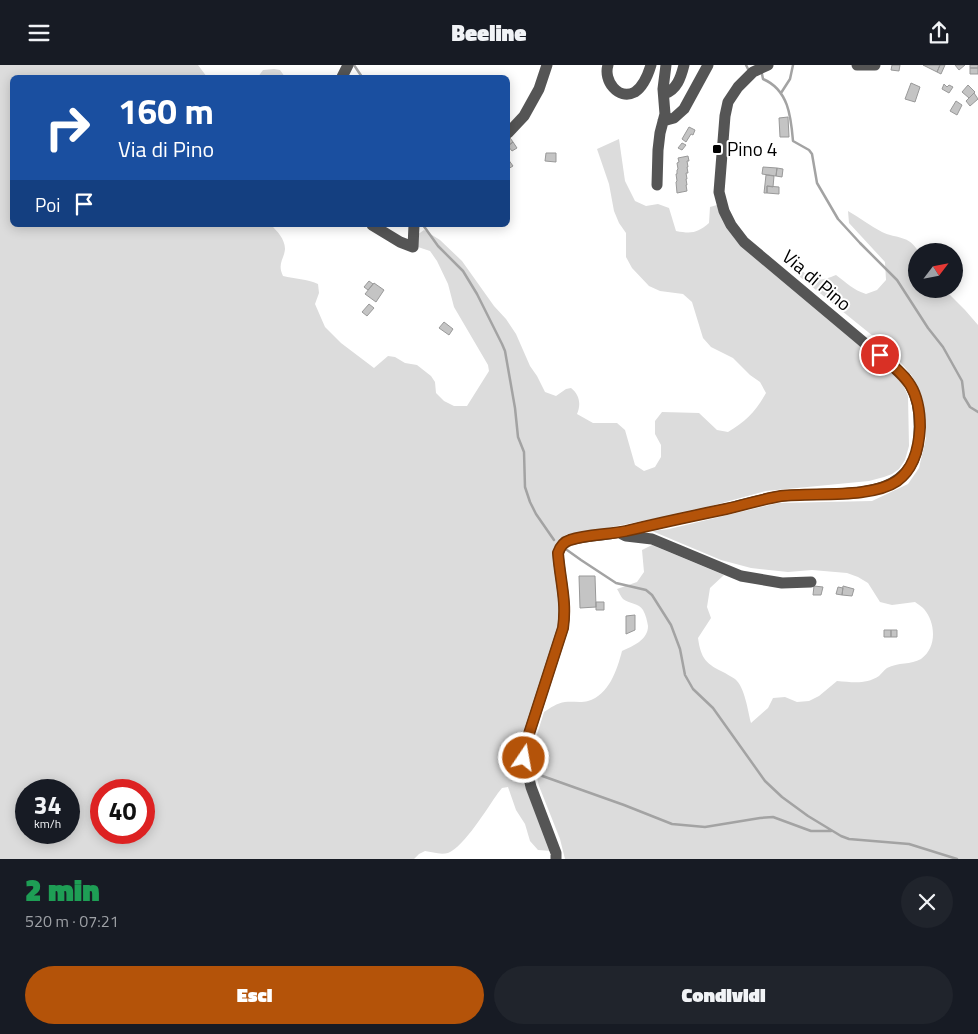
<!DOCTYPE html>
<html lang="it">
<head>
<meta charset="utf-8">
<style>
  :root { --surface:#171b24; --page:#20242c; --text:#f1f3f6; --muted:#9ea1a6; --accent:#b45309 }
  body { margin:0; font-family:"Titillium Web",sans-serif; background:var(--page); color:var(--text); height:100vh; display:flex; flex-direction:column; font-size:19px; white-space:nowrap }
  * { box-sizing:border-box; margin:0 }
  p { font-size:16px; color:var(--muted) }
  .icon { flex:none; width:28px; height:28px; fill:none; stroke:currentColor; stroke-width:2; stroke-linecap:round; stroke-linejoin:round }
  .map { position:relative; height:794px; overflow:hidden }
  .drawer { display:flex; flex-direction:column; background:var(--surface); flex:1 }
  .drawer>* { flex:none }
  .guide { position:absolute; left:10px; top:10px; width:500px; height:152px; border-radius:8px; box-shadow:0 2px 12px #0003; background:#1a4fa0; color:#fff; overflow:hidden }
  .needle { width:32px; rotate:58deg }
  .fabs { position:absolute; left:908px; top:178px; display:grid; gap:10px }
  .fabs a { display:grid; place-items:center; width:55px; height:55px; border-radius:50%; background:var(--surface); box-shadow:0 2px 12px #0003; font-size:25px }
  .speed { position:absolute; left:15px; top:714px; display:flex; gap:10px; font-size:25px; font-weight:700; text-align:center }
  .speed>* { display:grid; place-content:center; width:65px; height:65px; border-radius:50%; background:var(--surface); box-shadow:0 2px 12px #0003; line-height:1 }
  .speed small { font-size:12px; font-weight:400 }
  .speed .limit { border:8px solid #d22; background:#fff; color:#111 }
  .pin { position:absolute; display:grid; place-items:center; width:42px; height:42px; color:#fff; margin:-21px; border:2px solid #fff; border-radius:50%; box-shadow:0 1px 5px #0007 }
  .me { position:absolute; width:55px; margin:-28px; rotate:12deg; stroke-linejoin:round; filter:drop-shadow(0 0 4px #0008) }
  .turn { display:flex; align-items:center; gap:18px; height:105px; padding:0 25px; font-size:22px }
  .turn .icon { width:65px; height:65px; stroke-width:2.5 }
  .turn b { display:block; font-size:35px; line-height:42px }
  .then { display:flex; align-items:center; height:48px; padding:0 25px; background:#0003; gap:10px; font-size:19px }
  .round { display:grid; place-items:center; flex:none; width:52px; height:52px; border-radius:26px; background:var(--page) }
  .head { display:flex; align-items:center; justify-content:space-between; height:85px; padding:0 25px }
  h1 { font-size:30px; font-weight:800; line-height:38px; color:#1e9e55 }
  .cta { display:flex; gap:10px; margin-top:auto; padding:10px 25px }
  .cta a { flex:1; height:58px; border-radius:30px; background:var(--accent); color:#fff; font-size:20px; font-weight:800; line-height:58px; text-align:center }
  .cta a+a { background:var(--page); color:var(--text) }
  header { display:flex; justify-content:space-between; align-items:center; height:65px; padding:0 25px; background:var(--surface); font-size:22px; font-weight:800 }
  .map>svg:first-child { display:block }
</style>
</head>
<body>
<header><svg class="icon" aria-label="menu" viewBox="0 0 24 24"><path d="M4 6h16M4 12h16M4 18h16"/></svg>Beeline<svg class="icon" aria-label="share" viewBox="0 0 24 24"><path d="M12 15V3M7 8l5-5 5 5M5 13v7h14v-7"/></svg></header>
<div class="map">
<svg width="978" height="794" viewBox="0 0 978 794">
  <rect width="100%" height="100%" fill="#fff"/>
  <path fill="#dcdcdc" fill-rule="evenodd" d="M0,0H198L207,12H12V160H271C277,166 285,174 285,184C284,195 277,198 283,211C295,214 307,214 318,219L319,228L315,239L325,262L341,278L374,303L388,291L395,292L405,298L417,300L431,311L435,317L436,328L444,336L454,341H467L489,306L488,300L454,242L448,219L437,196L430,186L418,182L417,170L424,165L440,175L462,196L494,241L506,254L516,269L530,301L537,311L545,327L556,331L566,324L571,323C580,330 581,340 577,349L593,358H617L625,365L635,400L644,406L655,402L661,392V380L655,369V356L662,347L699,348L717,365L728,367C746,356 755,347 766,328L760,317L750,310L733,293L711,282L703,273L692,237L683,229L660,226L649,221L632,203L626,192V168L619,158L614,146L609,119L597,84L619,74L625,116L635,136L646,141L658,139L669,143L676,166C692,169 697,168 709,158L710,142L717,140L735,174L902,317L908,331L909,381L905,395L899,404L892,409L884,412L869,416L766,426L693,446L572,470L564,473L557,565L521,701L523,716L551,786L538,785L530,776L525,759L516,745L508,722L502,723L498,728C488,742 464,782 448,788C440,790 432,787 425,786L419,789L414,794H0ZM26,725H69V768H26ZM101,725H144V768H101Z
    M274,4L280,5L285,12H258L263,5Z
    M848,146C859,152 870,161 882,167C897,174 909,170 918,186H916V224H944L965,245L978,260V794H565L560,774L539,721L532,693L535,676L544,647C550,643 557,638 565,637C572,636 581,638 588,636C609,630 617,605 622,586C633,581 648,575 648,561C647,556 646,550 643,545C639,538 629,539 623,534C621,532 619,527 617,524L637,517L644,507L642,485L652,480L724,510L710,523L707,542L711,553L698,573C701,594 706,599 725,608C728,610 732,612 735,614C745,622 748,647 751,658L768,643L773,633L785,632L797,637L809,636L819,631L837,616C852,617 865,620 879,611C882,608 884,605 887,603C898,597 911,600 921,594C937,583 936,558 924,544C922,542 918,539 915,537L892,540L880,537L868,518L858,512L847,508L812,505L788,507L751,503L721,495L652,466L669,464L778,438L872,436L908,419L919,403L926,373L924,338L912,311L889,284L800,212L798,203C814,215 817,218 836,210C847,218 853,225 866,229L877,225L886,215L885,197L849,158Z"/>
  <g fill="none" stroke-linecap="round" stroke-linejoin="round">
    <path stroke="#a3a3a3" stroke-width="2.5" d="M354,0L362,12
      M746,0L748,4
      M762,9L763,14C789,25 791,53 793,76L809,85L812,89L817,118L838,154L860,178L897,215L928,263L943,282L962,316L964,332L970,342L978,347
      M781,28L790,14L793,0
      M423,160L438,181L463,206L477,229L502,279L505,286L515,343L518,372L524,387L525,422L530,437L536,449L554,475
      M567,485L581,495L616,518L646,525L652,530L671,560L680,584L685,610L693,624L713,643L765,716L782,732L808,751L841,771L849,774L909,779L957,794
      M534,708L624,740L672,759L705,762L760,753L773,752L811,766H831"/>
  </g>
  <path fill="#c4c4c4" stroke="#999" d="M892,0H900L899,6L891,5Z
    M923,0H940L937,7Z
    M940,0H945L941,9L937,7Z
    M955,0H965L959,5Z
    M970,0H978V3H970Z
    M970,3H978V9H970Z
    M911,18L920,22L915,37L905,34Z
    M944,19L947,22L949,20L953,22L949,28L942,24Z
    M968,20L975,27L969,33L962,27Z
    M974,28L978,34L970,41L966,36Z
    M956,36L962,40L957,50L950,46Z
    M788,52L789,72H780L779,53Z
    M689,62L695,65L693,70L691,69L686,77L682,74Z
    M508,70L513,77L508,81Z
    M513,77L517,83L512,86L508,81Z
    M682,78L686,80L682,85L678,83Z
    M546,88H556V97L545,96Z
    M688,91L689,96H687L688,102H687L688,108H686L687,114H686L687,120H686L687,126L677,128L676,117L677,116L676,109H677V105L678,104L677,98L679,97L678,93Z
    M508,94L513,101L508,104Z
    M763,102L777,103L776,111L762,109Z
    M777,103L783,104L782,112L776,111Z
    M766,110L774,111L773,122L767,121V128H764Z
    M767,121L779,122V129L767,128Z
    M369,216L373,219L368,225L364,222Z
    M374,218L384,225L376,237L365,229Z
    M369,239L374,243L367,251L362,247Z
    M444,257L453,264L449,270L439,263Z
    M579,511H595L596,542L580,543Z
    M814,521L823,522L821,530H813Z
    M843,521L854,524L852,531L842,530Z
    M838,522L843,523L842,530L836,529Z
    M596,537H604V545H596Z
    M635,550V565L626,569V551Z
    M884,565H891V572H884Z
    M891,565H897V572H891Z"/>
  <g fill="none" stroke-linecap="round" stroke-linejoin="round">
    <path stroke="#555" stroke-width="11" d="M608,0C603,15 618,36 635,27C644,21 648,10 651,0
      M857,0H875
      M342,12L348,0
      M664,29C677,25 681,12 684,0
      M663,56L674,53L684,44L708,0
      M508,68L524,51L539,24L547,0
      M657,120L658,85L660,68L665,49L663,24L666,0
      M372,160L400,177L413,182L414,160
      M622,469L626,471L652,474L741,511L782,518L811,517
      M556,794V788L531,722L524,693L526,678L563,563C567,536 560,515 558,488C560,482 563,477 570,475C577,473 585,472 592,471C605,470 617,468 630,465C664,457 699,450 733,442C749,438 766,433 782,431C831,425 917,444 919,369C920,347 918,330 905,312L744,177L731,160L724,146L719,127L725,51L728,37L738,22L753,7L768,0"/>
  </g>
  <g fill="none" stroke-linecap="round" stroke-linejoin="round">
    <g stroke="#753606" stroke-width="12">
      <path id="route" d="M524,693L526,678L563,563C567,536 560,515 558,488C560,482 563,477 570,475C587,469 607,470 626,466C659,458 692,451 726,444C744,440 763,434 781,431C813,427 871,434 897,416C914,404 919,383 920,362C920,324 908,313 880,290"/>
    </g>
    <use href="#route" stroke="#b45309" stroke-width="9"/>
  </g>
  <rect fill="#000" stroke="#fff" stroke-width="2" x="712" y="79" width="10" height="10" rx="2.5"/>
  <g text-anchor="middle" stroke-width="4" stroke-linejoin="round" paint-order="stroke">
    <g font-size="19" fill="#000" stroke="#fff" text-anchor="start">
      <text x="727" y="91">Pino 4</text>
    </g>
    <g font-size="19" fill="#000" stroke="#fff">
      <text transform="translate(817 215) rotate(40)" y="7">Via di Pino</text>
    </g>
  </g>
</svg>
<div class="fabs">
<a><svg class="needle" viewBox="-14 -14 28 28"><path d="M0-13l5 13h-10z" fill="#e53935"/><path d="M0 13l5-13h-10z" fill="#9ea1a6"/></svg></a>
</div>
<div class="speed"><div>34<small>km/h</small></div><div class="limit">40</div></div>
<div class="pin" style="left:880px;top:290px;background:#d93025"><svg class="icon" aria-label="arrive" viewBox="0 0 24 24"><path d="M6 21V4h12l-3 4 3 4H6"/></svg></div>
<svg class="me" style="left:524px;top:693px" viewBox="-20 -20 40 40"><circle r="17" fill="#b45309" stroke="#fff" stroke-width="3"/><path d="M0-11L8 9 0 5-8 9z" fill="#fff"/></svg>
<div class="guide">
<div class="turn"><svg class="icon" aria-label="right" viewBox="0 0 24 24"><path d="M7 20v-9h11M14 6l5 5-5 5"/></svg><div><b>160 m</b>Via di Pino</div></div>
<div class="then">Poi<svg class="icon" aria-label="arrive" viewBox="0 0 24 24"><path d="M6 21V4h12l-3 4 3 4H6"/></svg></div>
</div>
</div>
<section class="drawer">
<div class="head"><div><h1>2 min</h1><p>520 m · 07:21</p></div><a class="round"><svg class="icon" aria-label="close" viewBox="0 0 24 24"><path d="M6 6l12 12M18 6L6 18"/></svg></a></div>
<div class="cta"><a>Esci</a><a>Condividi</a></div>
</section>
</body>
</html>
